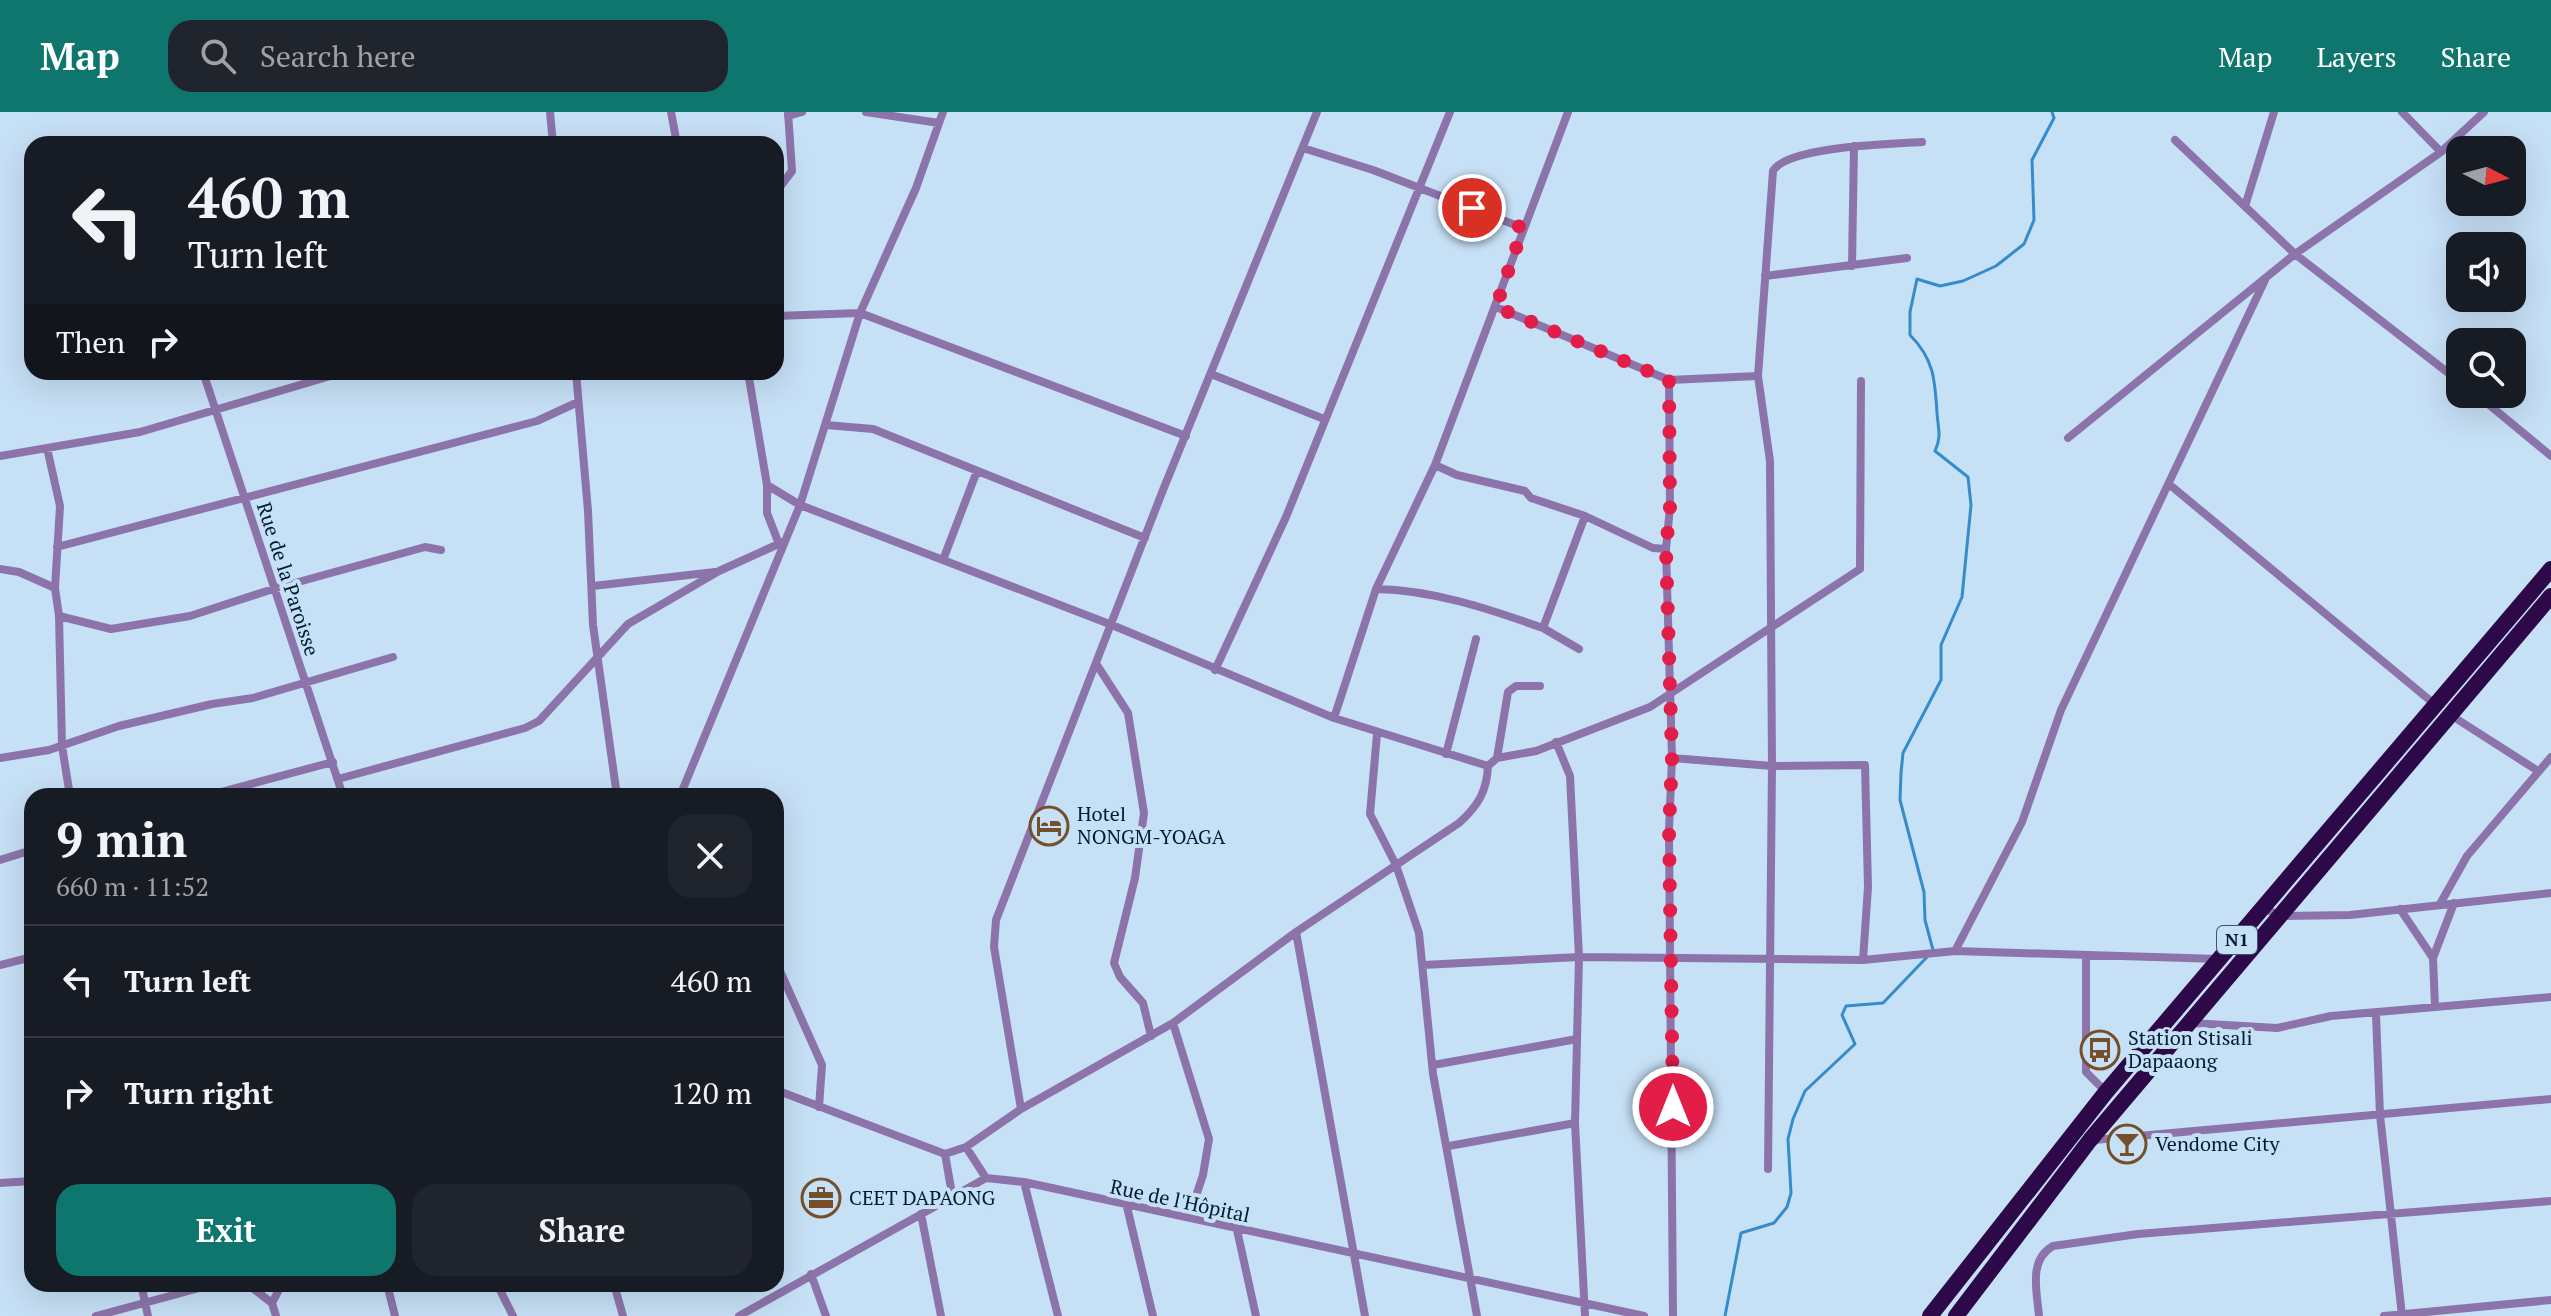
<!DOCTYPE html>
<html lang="en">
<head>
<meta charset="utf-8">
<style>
  :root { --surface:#171b24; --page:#20242c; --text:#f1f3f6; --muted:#9ea1a6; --line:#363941; --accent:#0f766e }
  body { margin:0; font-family:"PT Serif",serif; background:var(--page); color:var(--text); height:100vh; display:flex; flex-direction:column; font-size:30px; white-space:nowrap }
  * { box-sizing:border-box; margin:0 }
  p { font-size:26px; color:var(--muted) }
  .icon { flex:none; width:44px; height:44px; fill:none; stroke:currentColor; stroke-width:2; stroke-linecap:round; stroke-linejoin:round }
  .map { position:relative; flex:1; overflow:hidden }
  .side { position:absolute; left:24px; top:676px; width:760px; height:504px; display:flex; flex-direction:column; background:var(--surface); border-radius:24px; box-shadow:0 8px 32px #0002 }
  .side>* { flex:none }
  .hud { position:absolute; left:24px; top:24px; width:760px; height:244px; border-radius:24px; box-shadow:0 8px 32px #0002; background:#171b24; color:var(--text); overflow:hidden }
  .needle { width:52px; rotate:96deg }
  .controls { position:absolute; left:2446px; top:24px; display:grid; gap:16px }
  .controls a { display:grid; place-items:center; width:80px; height:80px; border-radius:16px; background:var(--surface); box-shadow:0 8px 32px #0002; font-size:40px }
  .pin { position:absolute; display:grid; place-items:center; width:68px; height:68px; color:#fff; margin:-34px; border:4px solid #fff; border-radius:50%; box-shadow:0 2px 8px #0007 }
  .me { position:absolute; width:88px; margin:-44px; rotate:0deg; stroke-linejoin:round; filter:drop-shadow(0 0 6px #0008) }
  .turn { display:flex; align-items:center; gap:28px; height:168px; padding:0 32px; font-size:36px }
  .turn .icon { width:104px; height:104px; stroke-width:2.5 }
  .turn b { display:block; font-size:56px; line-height:68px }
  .then { display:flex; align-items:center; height:76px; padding:0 32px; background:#0003; gap:16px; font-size:30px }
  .round { display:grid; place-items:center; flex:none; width:84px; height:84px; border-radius:24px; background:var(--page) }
  .head { display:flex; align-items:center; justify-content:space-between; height:136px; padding:0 32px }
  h1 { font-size:48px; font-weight:700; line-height:60px }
  .button { display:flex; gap:16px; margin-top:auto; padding:16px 32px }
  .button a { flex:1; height:92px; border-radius:24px; background:var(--accent); color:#fff; font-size:32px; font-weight:700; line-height:92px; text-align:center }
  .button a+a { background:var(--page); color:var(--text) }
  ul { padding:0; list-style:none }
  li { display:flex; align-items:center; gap:24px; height:112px; padding:0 32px; border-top:2px solid var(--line) }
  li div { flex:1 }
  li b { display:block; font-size:30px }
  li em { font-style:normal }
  header { display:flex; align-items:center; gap:48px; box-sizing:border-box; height:112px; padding:0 40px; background:var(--accent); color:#fff }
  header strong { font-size:38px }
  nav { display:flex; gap:44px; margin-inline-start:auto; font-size:28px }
  .search { width:560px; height:72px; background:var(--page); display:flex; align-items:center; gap:20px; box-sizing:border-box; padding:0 28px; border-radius:24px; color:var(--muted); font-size:30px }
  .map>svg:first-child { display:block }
</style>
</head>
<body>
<header>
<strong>Map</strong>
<div class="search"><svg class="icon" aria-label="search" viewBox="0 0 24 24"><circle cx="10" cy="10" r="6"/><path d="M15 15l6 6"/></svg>Search here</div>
<nav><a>Map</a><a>Layers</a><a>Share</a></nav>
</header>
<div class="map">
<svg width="2551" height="1204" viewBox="0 0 2551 1204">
  <rect width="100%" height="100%" fill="#c6e0f6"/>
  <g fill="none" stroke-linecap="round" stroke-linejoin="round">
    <path stroke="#358ccb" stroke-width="3" d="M1933,838L1925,808L1924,780L1900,688L1901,661L1903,641L1941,568V533L1962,485L1971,393L1968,365L1935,339C1942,325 1938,316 1937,301C1935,268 1934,247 1910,223V200L1917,167L1940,174L1963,169L1996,154L2024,132L2034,108L2032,48L2054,6L2052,0
      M1725,1204L1741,1121L1774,1111L1787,1095L1791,1081L1788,1027L1793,1007L1805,979L1855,932L1842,903L1846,894L1883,891L1928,844"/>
    <path stroke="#8c74aa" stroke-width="8" d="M550,0L553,32
      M671,0L677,32
      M866,0L939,11
      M2402,0L2441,40
      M788,4L802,0
      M2175,28L2295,142L2460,270
      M1303,36L1373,58L1523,116
      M776,80L792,59L788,0
      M2245,94L2274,0
      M1852,154L1854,34
      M1765,164L1907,146
      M1496,195L1669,268L1758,264
      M776,204L860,201L1186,324
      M203,260L343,684
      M576,260L588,399L593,513L617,684
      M748,260L767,373L800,393L1112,513L1334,606L1488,654
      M1211,262L1324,307
      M1669,268L1670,395L1666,437L1672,646L1669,718L1673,1204
      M2476,282L2551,344
      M826,313L873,317L1145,426
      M2068,326L2295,142L2441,40L2484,0
      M47,336L60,394L55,476L59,504L62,634L70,684
      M0,344L140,320L344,260
      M1435,353L1457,363L1525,379L1531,386L1585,404L1653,436L1666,437
      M767,373V401L779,432
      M2170,373L2438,595
      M57,435L537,309L578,290
      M943,448L977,359
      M0,457L19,460L55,476
      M593,474L715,460
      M1376,477C1434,478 1489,497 1543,516
      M59,504L111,517L190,504L273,477L425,435L441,438
      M1579,537L1543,516L1585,404
      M1097,553L1128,601L1144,701L1135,766L1114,851L1120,865L1143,891L1151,924
      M1215,558L1286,405L1450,0
      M2449,602L2538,659
      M1334,606L1376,477L1435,353L1568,0
      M1377,622L1370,702L1396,753L1419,821L1433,962L1477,1204
      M1556,630L1570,664L1579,845L1575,1011L1585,1204
      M1446,642L1476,527
      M0,646L49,638L119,614L212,592L253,586L393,545
      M1497,646L1508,580L1516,574H1540
      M1672,646L1772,654L1865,653L1868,775L1863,848
      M338,667L525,616L539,609L628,512L719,459L783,430
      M616,680L632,684
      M206,684L333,650
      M680,684L800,393L860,201L916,76L943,0
      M0,748L32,738
      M2440,792L2467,744L2551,645
      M2265,797L2281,804L2350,803L2551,781
      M2400,797L2433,846
      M1296,820L1365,1204
      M1955,839L2022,710L2061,598L2265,168
      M2086,843V960L2106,980
      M776,850L822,953L819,995
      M0,853L32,845
      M1423,853L1579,845L1863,848L1955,839L2218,847
      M2435,895L2433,846L2454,791
      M2376,903L2380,1003L2402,1204
      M1173,911L1209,1027L1203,1063L1189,1105
      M2191,911L2277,916L2331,904L2551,885
      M1433,953L1577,927
      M776,978L945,1042L966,1035L1021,997L1173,911L1296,820L1459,711C1478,694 1487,679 1488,654L1497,646L1536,639L1650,595L1860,457L1861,269
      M1021,997L994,835L996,808L1163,378L1317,0
      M2094,1028L2551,987
      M1449,1034L1575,1011
      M966,1035L986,1066
      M945,1042L952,1082
      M1768,1057L1772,654L1770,349L1758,264L1773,59C1787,34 1893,32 1922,30
      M1024,1070L1058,1204
      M0,1071L32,1069
      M1127,1095L1153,1204
      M921,1102L941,1204
      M1237,1118L1256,1204
      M811,1162L826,1204
      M141,1172L148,1204
      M247,1172L272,1191L276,1204
      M387,1172L395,1204
      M497,1172L513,1204
      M614,1172L623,1204
      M272,1191L282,1172
      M96,1204L214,1172
      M739,1204L986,1066L1024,1070L1644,1204
      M2039,1204C2037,1180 2028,1148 2053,1134L2138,1122L2551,1089
      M2384,1204L2551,1188"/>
    <path stroke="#2d094a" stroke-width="16" d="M1930,1204L2106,980L2551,457
      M1956,1204L2090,1028L2551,484"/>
  </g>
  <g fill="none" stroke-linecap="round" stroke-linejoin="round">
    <path stroke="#e11d48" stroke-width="14" stroke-dasharray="0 25.2" d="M1472,96L1523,116L1496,195L1669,268L1670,395L1666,437L1672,646L1669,718L1673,995"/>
  </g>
  <defs>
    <g id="hotel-ring" transform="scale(2)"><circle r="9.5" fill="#c6e0f6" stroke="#744f2a" stroke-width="1.5"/><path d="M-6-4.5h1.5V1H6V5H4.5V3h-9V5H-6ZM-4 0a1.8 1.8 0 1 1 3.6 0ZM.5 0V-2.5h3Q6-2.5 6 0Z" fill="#744f2a"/></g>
    <g id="bus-ring" transform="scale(2)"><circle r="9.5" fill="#c6e0f6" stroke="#744f2a" stroke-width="1.5"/><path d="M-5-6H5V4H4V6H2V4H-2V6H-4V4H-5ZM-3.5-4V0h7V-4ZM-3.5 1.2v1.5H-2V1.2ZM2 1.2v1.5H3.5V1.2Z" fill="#744f2a"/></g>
    <g id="bar-ring" transform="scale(2)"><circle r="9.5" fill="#c6e0f6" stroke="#744f2a" stroke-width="1.5"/><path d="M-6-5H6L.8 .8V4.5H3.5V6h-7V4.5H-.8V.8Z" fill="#744f2a"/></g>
    <g id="office-ring" transform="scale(2)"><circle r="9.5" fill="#c6e0f6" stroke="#744f2a" stroke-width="1.5"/><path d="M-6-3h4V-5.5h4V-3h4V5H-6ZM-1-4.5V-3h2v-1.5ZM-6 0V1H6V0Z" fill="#744f2a"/></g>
  </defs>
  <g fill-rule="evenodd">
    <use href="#hotel-ring" x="1049" y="714"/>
    <use href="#bus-ring" x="2100" y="938"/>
    <use href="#bar-ring" x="2127" y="1032"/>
    <use href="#office-ring" x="821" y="1086"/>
  </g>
  <g text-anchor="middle" stroke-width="8" stroke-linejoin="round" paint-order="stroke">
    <rect fill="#c6e0f6" stroke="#3c576b" stroke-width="2" x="2217" y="814" width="40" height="28" rx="6"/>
    <g font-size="18" font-weight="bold" fill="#011c30">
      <text x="2237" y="834">N1</text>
    </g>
    <g font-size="20" fill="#011c30" stroke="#c6e0f6">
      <text transform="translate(288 467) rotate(72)" y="7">Rue de la Paroisse</text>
      <text transform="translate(1180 1089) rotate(12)" y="7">Rue de l'Hôpital</text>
    </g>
    <g font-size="20" fill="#011c30" stroke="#c6e0f6" text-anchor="start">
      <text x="1077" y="709">Hotel<tspan x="1077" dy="23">NONGM-YOAGA</tspan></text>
      <text x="2128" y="933">Station Stisali<tspan x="2128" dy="23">Dapaaong</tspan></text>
      <text x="2155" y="1039">Vendome City</text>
      <text x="849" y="1093">CEET DAPAONG</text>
    </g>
  </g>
</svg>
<div class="controls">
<a><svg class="needle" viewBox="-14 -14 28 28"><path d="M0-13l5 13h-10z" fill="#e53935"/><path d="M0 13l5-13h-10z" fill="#9ea1a6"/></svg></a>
<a><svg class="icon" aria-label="sound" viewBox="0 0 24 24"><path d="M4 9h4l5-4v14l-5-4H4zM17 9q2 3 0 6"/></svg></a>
<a><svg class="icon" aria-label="search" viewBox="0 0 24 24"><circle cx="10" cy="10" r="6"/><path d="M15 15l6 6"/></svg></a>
</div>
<div class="pin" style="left:1472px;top:96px;background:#d93025"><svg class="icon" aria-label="arrive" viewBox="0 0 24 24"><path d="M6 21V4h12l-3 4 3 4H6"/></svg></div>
<svg class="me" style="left:1673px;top:995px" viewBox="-20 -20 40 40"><circle r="17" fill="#e11d48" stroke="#fff" stroke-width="3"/><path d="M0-11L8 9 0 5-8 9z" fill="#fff"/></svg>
<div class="hud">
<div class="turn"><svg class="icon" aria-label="left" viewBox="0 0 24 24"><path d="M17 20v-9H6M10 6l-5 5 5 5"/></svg><div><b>460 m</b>Turn left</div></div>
<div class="then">Then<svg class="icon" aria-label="right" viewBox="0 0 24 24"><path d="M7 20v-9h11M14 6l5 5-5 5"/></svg></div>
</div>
<section class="side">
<div class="head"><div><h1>9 min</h1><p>660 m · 11:52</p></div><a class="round"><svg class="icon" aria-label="close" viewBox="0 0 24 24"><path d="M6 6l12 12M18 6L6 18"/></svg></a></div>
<ul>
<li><svg class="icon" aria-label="left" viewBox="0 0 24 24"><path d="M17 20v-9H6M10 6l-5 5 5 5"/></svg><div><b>Turn left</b></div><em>460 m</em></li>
<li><svg class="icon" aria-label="right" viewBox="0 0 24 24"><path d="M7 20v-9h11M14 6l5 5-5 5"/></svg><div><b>Turn right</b></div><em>120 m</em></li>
</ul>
<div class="button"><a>Exit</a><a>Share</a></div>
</section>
</div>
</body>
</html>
